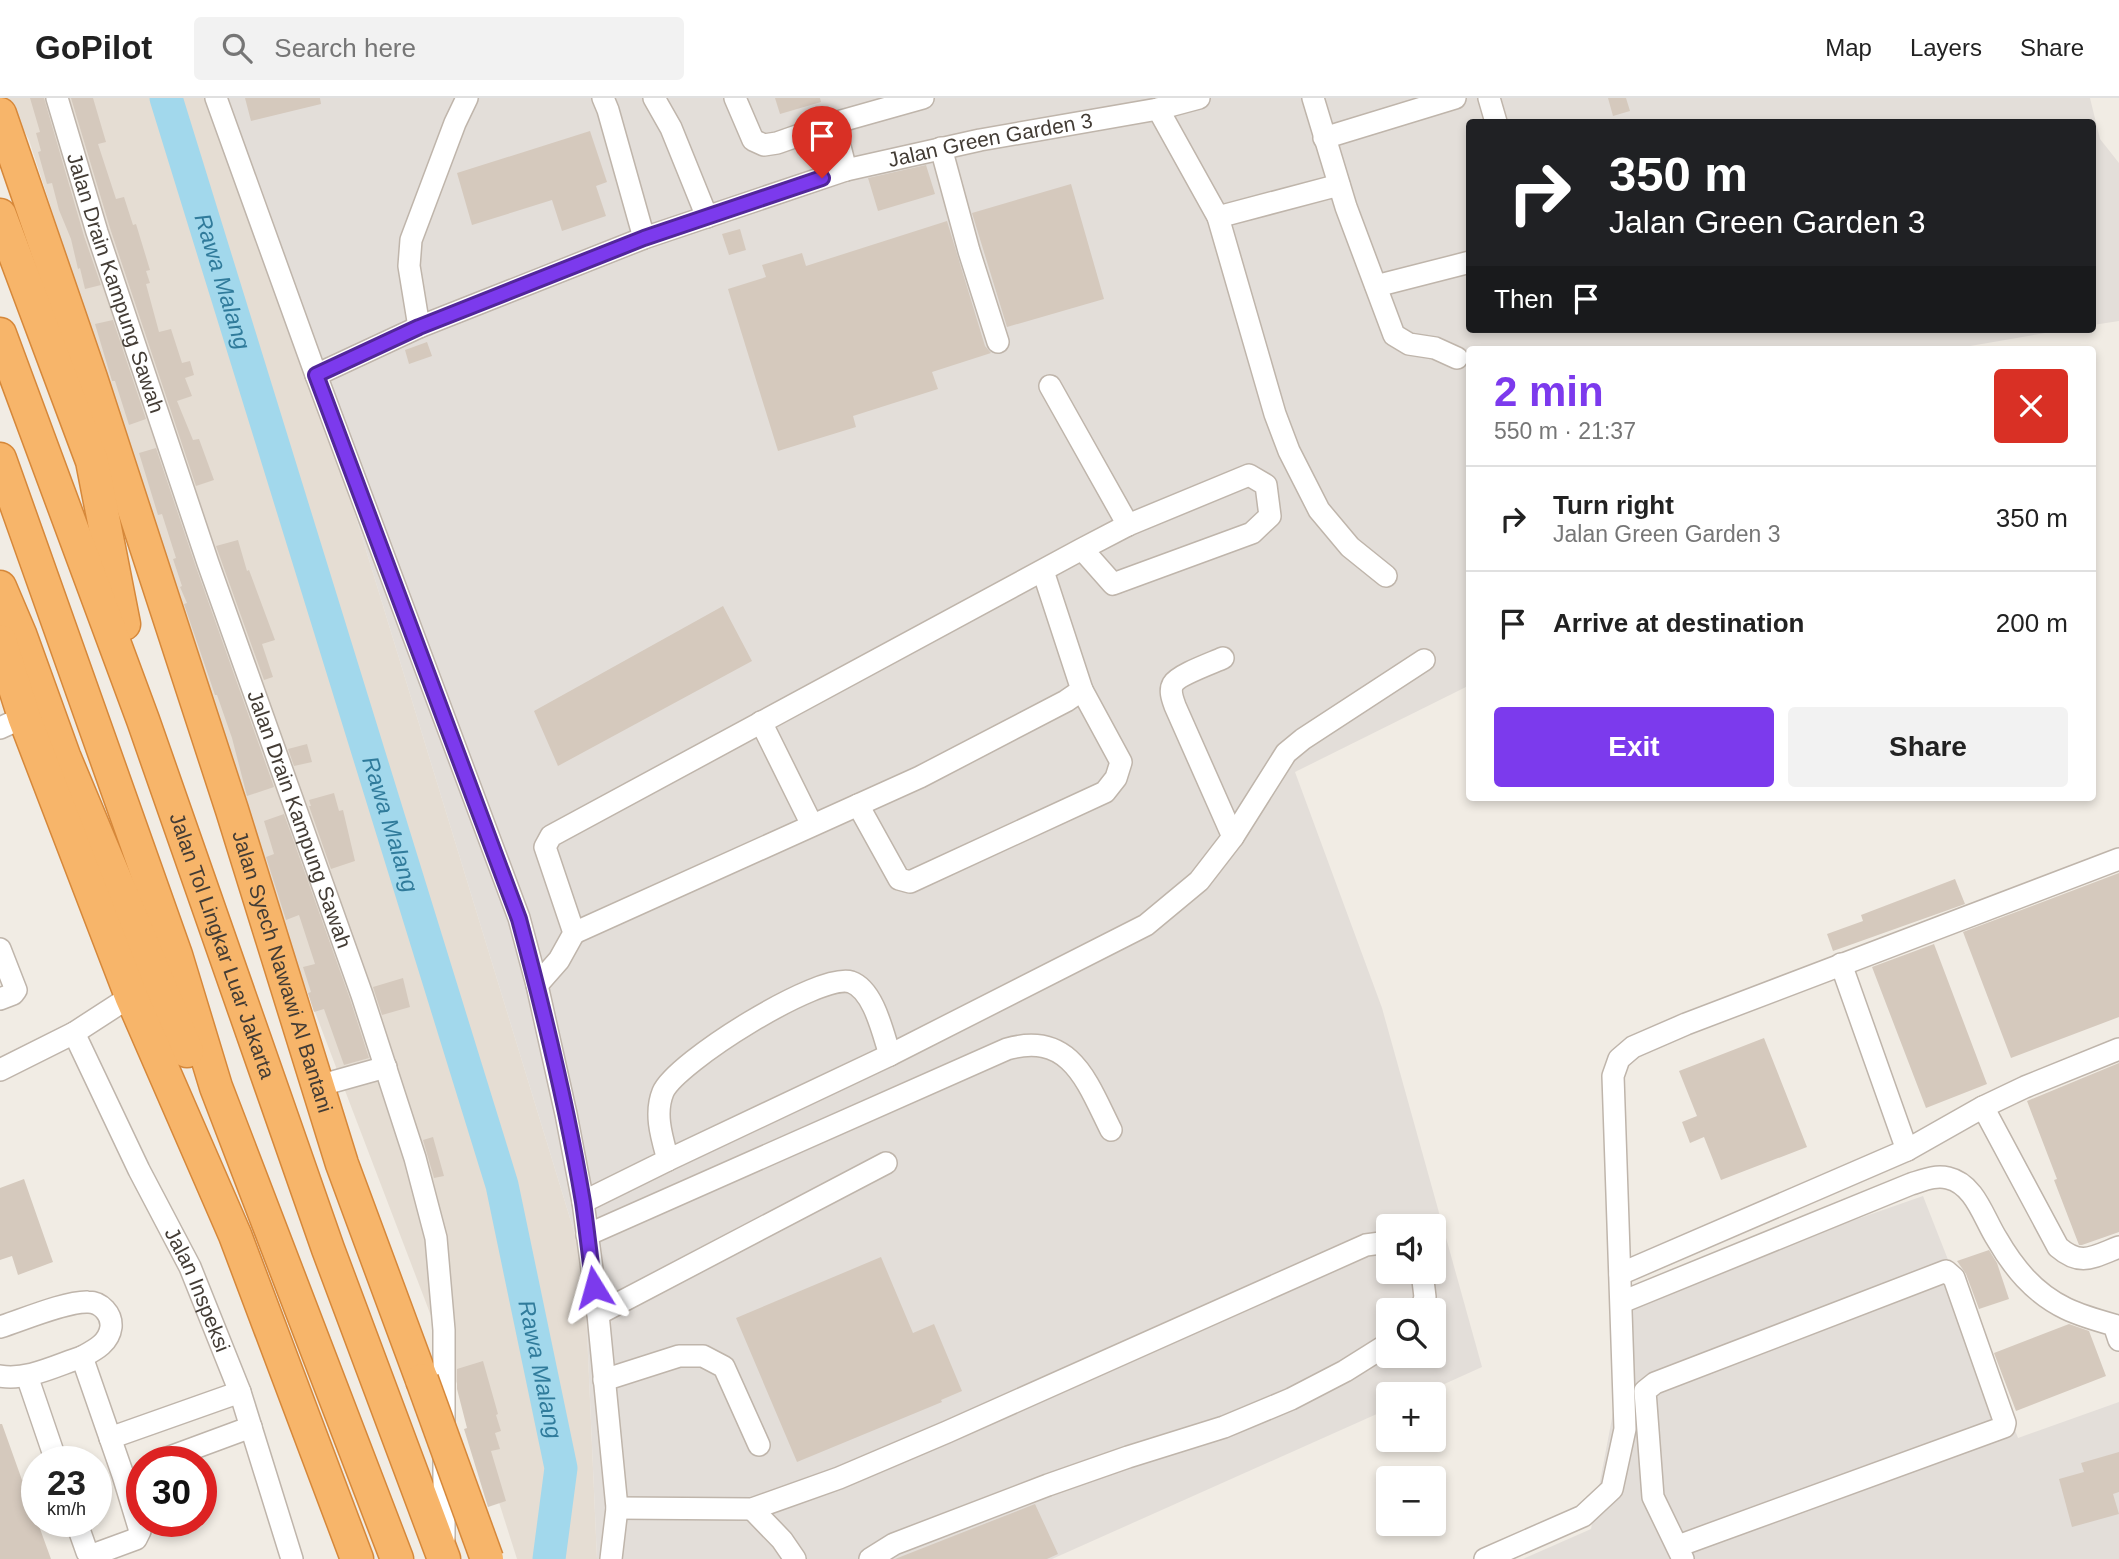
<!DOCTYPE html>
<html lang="en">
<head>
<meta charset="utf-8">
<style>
  :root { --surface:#fff; --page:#f2f2f2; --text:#222; --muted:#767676; --line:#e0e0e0; --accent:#7c3aed }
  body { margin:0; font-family:Arial,sans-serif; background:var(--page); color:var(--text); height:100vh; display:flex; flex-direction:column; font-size:26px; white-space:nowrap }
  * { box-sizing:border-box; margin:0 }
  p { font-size:23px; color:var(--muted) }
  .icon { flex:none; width:38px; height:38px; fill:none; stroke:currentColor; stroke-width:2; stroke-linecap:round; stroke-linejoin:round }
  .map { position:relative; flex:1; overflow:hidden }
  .sheet { position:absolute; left:1466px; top:248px; width:630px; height:455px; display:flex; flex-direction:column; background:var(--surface); border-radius:7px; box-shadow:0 4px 10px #0003 }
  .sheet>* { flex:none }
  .hud { position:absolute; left:1466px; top:21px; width:630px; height:214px; border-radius:7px; box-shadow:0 4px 10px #0003; background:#202124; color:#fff; overflow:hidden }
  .fabs { position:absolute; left:1376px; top:1116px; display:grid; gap:14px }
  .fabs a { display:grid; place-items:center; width:70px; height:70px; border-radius:7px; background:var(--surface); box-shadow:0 4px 10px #0003; font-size:35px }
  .speed { position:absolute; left:21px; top:1348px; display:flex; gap:14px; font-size:35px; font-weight:700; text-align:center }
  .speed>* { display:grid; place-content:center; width:91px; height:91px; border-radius:50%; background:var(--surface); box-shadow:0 4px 10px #0003; line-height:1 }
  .speed small { font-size:18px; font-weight:400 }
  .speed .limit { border:10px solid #d22; background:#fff; color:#111 }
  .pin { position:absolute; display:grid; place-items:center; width:60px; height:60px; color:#fff; margin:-72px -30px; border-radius:50% 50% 50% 0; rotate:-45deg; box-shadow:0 0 7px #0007 }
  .pin .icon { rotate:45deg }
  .me { position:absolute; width:77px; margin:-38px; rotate:352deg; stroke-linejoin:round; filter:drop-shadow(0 0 5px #0008) }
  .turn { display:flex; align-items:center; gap:24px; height:147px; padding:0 28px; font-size:32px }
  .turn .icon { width:91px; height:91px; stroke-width:2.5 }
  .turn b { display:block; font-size:49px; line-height:60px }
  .then { display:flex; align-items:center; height:66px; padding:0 28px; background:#0003; gap:14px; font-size:26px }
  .round { display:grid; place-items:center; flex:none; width:74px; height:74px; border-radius:7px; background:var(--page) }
  .overview { display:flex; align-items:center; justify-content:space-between; height:119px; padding:0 28px }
  h1 { font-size:42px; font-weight:700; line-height:52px; color:var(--accent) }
  .primary-button { display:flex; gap:14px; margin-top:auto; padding:14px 28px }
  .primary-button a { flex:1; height:80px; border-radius:7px; background:var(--accent); color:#fff; font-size:28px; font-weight:700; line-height:80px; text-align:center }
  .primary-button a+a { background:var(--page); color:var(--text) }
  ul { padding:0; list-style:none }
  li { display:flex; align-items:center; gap:21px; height:105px; padding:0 28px; border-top:2px solid var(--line) }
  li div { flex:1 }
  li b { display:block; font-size:26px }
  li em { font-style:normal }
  header { display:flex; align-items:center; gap:42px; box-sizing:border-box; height:98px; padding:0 35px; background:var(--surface); border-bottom:2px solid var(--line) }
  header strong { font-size:33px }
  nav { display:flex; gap:38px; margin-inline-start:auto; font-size:24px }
  .search { width:490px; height:63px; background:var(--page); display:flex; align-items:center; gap:18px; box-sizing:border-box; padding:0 24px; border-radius:7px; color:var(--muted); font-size:26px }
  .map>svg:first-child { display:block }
</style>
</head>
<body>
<header>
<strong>GoPilot</strong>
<div class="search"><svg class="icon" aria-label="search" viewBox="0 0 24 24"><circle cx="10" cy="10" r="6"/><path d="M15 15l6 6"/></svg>Search here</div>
<nav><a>Map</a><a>Layers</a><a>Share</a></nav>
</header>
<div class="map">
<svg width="2119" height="1461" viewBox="0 0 2119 1461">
  <rect width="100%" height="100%" fill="#f1ece4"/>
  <path fill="#e5ddd3" d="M7,0H228L584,1166L597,1461H517L483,1354L294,859L29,42Z"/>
  <path fill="#e3ded9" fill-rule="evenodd" d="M228,0H2090L2100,41L2119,65V223L2093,227V24H1470V231H2068L1947,252H1470V587L1295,674L1382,910L1482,1269L1420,1297H1388V1311L1052,1461H597L584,1166ZM1388,1129H1433V1174H1388ZM1388,1213H1433V1258H1388Z
    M1923,1098L2018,1340L2119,1304V1461H1523L1591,1431L1635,1199Z"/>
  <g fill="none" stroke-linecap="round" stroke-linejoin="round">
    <path stroke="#a2d8ec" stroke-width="33" id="s1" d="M166,0L502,1087L561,1370L549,1461"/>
  </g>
  <path fill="#d5c9bd" d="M30,0H44L84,138L101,187L85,191L80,170L78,171L71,141L59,112L52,85L47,86L38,54L41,53L36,35L40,34Z
    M71,0H93L106,44L98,46L116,101L124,99L133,127L136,126L150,172L146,173L150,185L146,186L159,234L171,231L182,265L190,263L194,277L185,280L192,298L177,303L193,342L199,341L214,382L196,388L110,130Z
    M245,0H320L321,6L251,23Z
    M775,0H820L821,4L780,16Z
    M1608,0H1626L1630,13L1613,18Z
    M590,33L607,84L596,88L606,118L562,133L552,102L472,127L457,75Z
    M926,67L935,96L878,113L868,80Z
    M1071,86L1104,201L1007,229L972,115Z
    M947,123L985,248L991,255L932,274L938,291L853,318L856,329L778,353L728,191L766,179L762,167L802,155L806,168Z
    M740,131L746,152L729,157L722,136Z
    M113,222L146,321L129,327L115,283H112L95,226Z
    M427,244L432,258L409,266L405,252Z
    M156,350L196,469L274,689L247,698L232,640L217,597H215L184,506L187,505L180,489L182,488L173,461L176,460L162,416L158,417L139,355Z
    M238,442L247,473L249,472L275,542L262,546L273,579L264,582L216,448Z
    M723,508L752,563L558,668L534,613Z
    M307,646L312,664L294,668L288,651Z
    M334,695L339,713L343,712L355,763L331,771L309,708H311L309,702Z
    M284,716L350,901L369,960L344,967L324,911L314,914L308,895L311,894L303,869L315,866L299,817L286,822L266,759L274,756L264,723Z
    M2119,775V919L2011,960L1963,834Z
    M1955,781L1965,806L1833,853L1827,836L1863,823L1861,817Z
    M1934,846L1987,986L1926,1010L1872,869Z
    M403,880L410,909L382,917L373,889Z
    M1764,940L1807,1049L1721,1082L1704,1039L1690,1045L1682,1024L1697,1018L1679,973Z
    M2119,965V1134L2082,1147H2079L2054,1082L2057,1081L2027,1003Z
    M433,1039L444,1078L434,1080L423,1042Z
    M24,1081L53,1164L18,1177L12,1158L0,1162V1090Z
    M1989,1152L1997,1165L2009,1201L1979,1211L1966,1176L1957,1163Z
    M881,1159L913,1235L934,1226L962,1293L941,1302L942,1304L797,1364L736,1220Z
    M2069,1226L2089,1233L2106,1278L2016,1313L1994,1255Z
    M483,1263L498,1316L496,1317L501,1333L495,1335L500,1351L491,1353L506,1403L488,1409L464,1331L467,1330L457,1291V1271Z
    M0,1326H2L22,1382L37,1376V1404L31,1406L51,1461H0Z
    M2119,1354V1394L2113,1396L2119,1416L2072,1429L2059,1381L2084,1374L2081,1365Z
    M1035,1406L1058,1456L1047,1461H895Z"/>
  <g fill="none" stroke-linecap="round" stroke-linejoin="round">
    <g stroke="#bfb5ab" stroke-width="24">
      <g id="minor">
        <path id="s2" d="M57,0L97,134L208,465L362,897L415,1060L436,1140L444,1232V1325"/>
        <path d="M216,0L316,277L519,820L537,887L566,1016L583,1104L598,1216L617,1410L611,1461"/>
        <path d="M603,0L608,12L644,140"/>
        <path d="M654,0L671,30L707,119"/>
        <path d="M735,0L753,42L764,47L777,45L834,25L923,0"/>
        <path d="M1313,0L1346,109L1394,237L1409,246L1435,250L1457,260"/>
        <path d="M1489,0L1496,24"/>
        <path d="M1158,11L1218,119L1275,316L1289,353L1319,412L1350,449L1386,478"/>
        <path d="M834,25L846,72"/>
        <path d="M1324,40L1455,0"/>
        <path d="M941,50L969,153L998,244"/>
        <path d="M1218,119L1339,87"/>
        <path d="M1376,188L1470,164"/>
        <path d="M419,229L409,168L411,142L455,25L467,0"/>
        <path id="s3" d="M316,277L419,229L644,140L846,72L980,42L1158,11L1199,0"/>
        <path d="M1050,288L1128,427"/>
        <path d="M1223,560C1212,565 1178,577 1173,586C1169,593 1173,602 1175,608L1233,739"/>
        <path d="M761,624L812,727"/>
        <path d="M0,630L24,619"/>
        <path d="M858,707L899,781L910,784L1105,694L1116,680L1121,664L1082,592"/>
        <path d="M574,835L920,679L1066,603L1082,592L1043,473"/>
        <path d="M0,851L16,892L13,896L0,901"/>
        <path d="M1841,866L1907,1052"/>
        <path d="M537,887L559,862L574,835L545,749L551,738L1082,451L1128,427L1249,377L1266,387L1270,418L1252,435L1113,486L1082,451"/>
        <path id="s4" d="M74,935L139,1072L190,1169L240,1294L292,1461"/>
        <path d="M0,972L74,935L131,898"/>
        <path d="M318,988L386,969"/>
        <path d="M1983,1009L2058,1149C2081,1169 2093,1159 2119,1149"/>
        <path d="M668,1062L890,957L1146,827L1199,783L1233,739L1286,655L1303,641L1424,562"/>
        <path d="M583,1104L668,1062C662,1040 654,1016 663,994C676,964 820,874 851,884C874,892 883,936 890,957"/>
        <path d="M587,1137L1007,951C1071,933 1087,984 1111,1032"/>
        <path d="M1620,1176L1907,1052L1983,1009L2025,989L2119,951"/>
        <path d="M1622,1204L1911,1086C1924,1082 1935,1077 1948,1080C1975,1086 1984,1121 1997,1141C2005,1155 2015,1169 2025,1180C2052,1209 2078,1217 2114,1227L2119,1242"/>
        <path d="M1421,1213L1425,1199L1422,1174"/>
        <path d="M598,1216L886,1065"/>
        <path d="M0,1229C22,1222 67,1203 88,1204C101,1204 112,1216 111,1229C109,1245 95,1252 82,1259"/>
        <path d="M0,1278C27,1283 57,1267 82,1259L123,1377L140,1433L136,1441L95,1456L87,1454L76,1423"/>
        <path d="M27,1278L56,1363"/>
        <path d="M604,1282L679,1258H703L724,1269L759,1347"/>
        <path d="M110,1340L240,1294"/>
        <path d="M444,1361V1441"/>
        <path d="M159,1363L251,1329"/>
        <path d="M617,1410L752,1411L839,1380L947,1334L1366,1147L1388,1144"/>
        <path d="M752,1411L782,1442L795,1461"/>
        <path d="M1678,1448L2004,1329L2005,1325L1954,1180L1946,1173L1655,1285L1645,1293L1653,1399L1683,1461"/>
        <path d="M870,1461L894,1446L1048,1387L1128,1359L1224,1329L1291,1301L1345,1273L1388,1246"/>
        <path d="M1485,1461L1583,1418L1612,1391L1625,1331L1613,978L1619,961L1633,949L1686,926L2119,761"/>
      </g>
    </g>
    <g stroke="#d6883a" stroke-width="35">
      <g id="highway">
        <path id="s5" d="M0,16L91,280L232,712L342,1066L422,1282"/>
        <path d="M0,117L92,363L124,526"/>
        <path id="s6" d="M0,236L143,622L328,1151L444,1461"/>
        <path d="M0,361L176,857L216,989L397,1461"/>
        <path d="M0,489L20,536L64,658L187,953"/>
        <path d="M0,543L24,619L131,898L235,1137L357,1461"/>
      </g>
    </g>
    <use href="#minor" stroke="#fff" stroke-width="21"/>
    <use href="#highway" stroke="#f7b56a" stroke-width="32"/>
    <g stroke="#d6883a" stroke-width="35" stroke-linecap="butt">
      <path id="highway-bridge" d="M422,1282L487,1461"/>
    </g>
    <use href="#highway-bridge" stroke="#f7b56a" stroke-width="32"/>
  </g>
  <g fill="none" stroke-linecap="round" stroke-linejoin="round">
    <g stroke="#51269a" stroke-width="18">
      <path id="route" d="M594,1189C590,1161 587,1132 583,1104C567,1008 544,914 519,821L316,277L419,229L644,140L822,80"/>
    </g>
    <use href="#route" stroke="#7c3aed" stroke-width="12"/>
  </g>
  <g text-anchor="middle" stroke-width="5" stroke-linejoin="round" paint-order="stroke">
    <g font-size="21" fill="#433c35" stroke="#fff">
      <text dy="7" stroke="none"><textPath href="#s3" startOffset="716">Jalan Green Garden 3</textPath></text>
      <text dy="7" stroke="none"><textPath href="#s2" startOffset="194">Jalan Drain Kampung Sawah</textPath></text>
      <text dy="7" stroke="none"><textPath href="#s2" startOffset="761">Jalan Drain Kampung Sawah</textPath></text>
      <text dy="7" stroke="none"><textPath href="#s6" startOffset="651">Jalan Tol Lingkar Luar Jakarta</textPath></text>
      <text dy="7" stroke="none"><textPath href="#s5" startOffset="903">Jalan Syech Nawawi Al Bantani</textPath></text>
      <text dy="7" stroke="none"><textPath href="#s4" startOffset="285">Jalan Inspeksi</textPath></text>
    </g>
    <g font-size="23" font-style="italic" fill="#307b9b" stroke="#fff">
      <text dy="8" stroke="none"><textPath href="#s1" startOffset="192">Rawa Malang</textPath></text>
      <text dy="8" stroke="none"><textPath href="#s1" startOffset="760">Rawa Malang</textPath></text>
      <text dy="8" stroke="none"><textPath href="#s1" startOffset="1326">Rawa Malang</textPath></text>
    </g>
  </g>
</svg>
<div class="fabs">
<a><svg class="icon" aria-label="sound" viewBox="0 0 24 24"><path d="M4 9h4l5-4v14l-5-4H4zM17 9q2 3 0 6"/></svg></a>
<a><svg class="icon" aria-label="search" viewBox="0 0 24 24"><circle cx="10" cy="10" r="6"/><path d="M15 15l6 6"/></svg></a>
<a>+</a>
<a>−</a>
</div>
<div class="speed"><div>23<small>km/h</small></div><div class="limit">30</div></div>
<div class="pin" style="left:822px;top:80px;background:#d93025"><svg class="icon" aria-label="arrive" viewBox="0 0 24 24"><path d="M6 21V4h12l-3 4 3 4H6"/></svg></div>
<svg class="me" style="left:594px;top:1189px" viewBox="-20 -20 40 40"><path d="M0-17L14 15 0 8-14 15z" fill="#7c3aed" stroke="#fff" stroke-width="4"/></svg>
<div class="hud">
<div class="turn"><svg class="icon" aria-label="right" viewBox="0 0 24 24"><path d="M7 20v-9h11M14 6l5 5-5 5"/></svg><div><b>350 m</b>Jalan Green Garden 3</div></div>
<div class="then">Then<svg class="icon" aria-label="arrive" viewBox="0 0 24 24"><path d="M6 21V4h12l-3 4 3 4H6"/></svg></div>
</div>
<section class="sheet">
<div class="overview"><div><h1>2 min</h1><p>550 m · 21:37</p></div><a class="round" style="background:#d93025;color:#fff"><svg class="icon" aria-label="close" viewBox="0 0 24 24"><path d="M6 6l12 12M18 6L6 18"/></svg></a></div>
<ul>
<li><svg class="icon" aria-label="right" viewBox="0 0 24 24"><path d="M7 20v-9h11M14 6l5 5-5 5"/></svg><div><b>Turn right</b><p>Jalan Green Garden 3</p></div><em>350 m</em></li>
<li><svg class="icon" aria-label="arrive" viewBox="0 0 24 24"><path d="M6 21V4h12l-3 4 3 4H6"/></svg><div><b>Arrive at destination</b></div><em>200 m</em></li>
</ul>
<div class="primary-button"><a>Exit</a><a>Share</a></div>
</section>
</div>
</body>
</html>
